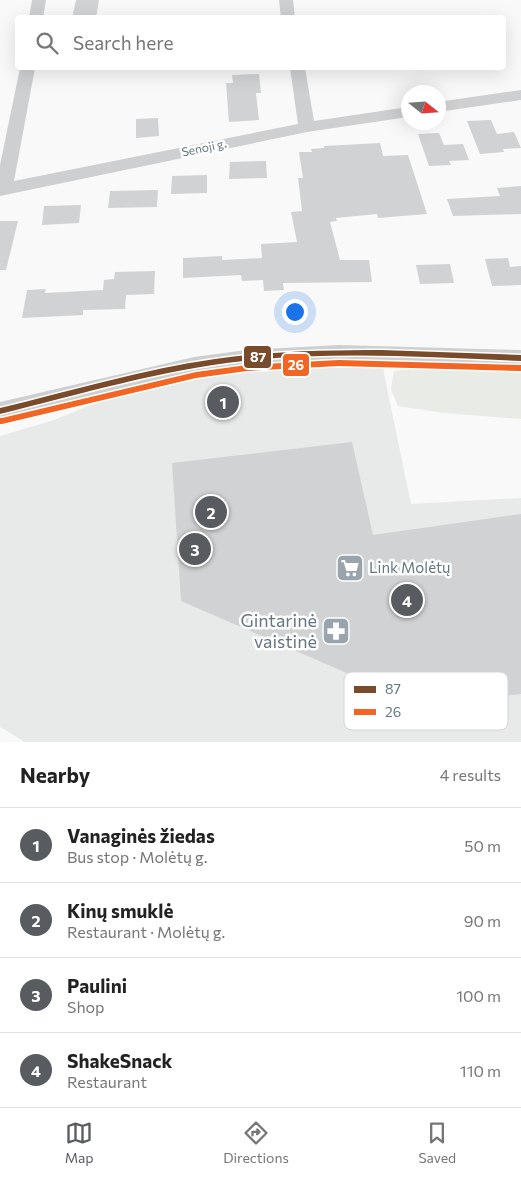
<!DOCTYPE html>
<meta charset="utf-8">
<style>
:root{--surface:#fff;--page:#f2f2f2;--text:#222;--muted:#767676;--line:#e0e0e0;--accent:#585c60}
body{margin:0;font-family:Commissioner,sans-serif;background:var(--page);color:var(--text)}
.compass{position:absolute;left:401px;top:85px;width:45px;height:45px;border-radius:50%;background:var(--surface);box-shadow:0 5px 20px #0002;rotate:107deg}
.you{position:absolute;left:294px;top:311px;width:18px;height:18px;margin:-12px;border:4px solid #fff;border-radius:50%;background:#1a73e8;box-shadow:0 0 0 8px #1a73e833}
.badge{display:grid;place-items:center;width:32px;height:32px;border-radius:50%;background:var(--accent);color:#fff;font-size:16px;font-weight:700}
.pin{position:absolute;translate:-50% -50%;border:2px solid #fff;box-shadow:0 1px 5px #0006}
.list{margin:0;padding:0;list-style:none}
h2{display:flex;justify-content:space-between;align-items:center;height:65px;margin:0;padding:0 20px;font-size:21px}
h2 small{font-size:16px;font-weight:400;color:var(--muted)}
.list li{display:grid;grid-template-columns:32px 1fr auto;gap:15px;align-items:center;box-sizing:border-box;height:75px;padding:0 20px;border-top:1px solid var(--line)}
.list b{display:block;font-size:19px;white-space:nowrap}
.list p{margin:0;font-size:16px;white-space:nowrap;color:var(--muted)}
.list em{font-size:16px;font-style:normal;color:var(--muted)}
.icon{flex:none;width:28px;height:28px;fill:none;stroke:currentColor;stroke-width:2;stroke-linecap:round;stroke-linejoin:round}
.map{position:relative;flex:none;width:521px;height:742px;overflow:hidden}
.search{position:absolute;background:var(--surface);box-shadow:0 5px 20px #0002;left:15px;right:15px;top:15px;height:55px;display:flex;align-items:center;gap:12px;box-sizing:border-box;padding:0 18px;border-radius:5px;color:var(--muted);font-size:19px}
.sheet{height:365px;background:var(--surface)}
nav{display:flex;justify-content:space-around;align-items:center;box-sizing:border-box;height:70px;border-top:1px solid var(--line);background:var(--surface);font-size:14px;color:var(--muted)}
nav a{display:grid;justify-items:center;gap:2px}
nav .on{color:var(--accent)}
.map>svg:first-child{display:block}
.built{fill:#e8e9e9}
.green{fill:#e8ebe6}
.building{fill:#d0d2d3}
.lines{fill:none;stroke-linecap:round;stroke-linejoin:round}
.street{fill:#cecfd0;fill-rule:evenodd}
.bus-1-casing{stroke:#fff;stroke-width:3}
.bus-2-casing{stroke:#fff;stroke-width:3}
.bus-1{fill:#7a4b2a;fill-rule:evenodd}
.bus-2{fill:#f26522;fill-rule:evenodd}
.labels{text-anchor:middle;stroke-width:5;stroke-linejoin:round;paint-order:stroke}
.far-street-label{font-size:12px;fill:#657683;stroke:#fff}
.poi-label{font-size:15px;fill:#657683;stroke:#fff;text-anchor:start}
.near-poi-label{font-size:18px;fill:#657683;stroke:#fff;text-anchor:end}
.key{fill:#fff;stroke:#d1d6da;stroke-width:1}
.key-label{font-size:14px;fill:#657683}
.line-badge{stroke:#fff;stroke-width:2}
.badge-label{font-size:14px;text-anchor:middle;font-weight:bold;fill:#fff}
</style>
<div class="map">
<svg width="521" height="742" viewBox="0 0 521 742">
<rect width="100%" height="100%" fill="#f9f9f9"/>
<!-- built -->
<path class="built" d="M302,363L382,364L411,504L521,498V742H25L0,727V436L54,420L127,390L236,366Z"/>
<!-- green -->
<path class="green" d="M417,368L521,372V419L444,413L398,406L391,389L394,371Z"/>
<!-- building -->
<g class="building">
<path d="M76,0H99L96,18H72Z"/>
<path d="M259,74L261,93H256L259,120L229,122L226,83H233L232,75Z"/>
<path d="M158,118L159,136L136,138V119Z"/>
<path d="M491,120L497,134L514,132L521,148L503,149L504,152L480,154L467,121Z"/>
<path d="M439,133L444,145L463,144L469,160L449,161L451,165L429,166L418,134Z"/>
<path d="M380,143L383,156L408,155L427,214L378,218L377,214L336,218L337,221L330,222L340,260H369L372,282L283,283L284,290L264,291L263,280L242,281L241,275L183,278V258L222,256V260L262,258L261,244L297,242L291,212L302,211L298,178H303L299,152H312L311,149L324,148V146Z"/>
<path d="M266,161L267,178L229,179L230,162Z"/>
<path d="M207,175V193L171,194L172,176Z"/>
<path d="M521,186V214L453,216L447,199L500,196L497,188Z"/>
<path d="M158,190L157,207L108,208L110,191Z"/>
<path d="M81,205L79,223L42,225L44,206Z"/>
<path d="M0,221H18L6,270H0Z"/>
<path d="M508,258L510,267L521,266V285L492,286L485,259Z"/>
<path d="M450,264L454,283L420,284L416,265Z"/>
<path d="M155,271L154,294L126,295L125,309L83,310V315L22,318L27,290L46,289L45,293L103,290L104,280L114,279L115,272Z"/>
<path d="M352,442L373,535L521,514V694L449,702L441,714L181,601L172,463Z"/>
</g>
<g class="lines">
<!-- street -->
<g class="street">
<path d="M32,0H46L43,18H29Z"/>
<path d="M279,0H293L295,18H281Z"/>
<path d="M20,68H35L14,181L298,124L290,68H305L314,121L408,107V117L307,132L0,196V165Z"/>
<path d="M521,90V100L438,112V102Z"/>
<path d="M339,345L521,350V366C429,364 336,356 244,366C162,376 81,401 0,420V402L194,357L246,350Z"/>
</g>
<!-- bus-1 casing -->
<g class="bus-1-casing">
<path id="bus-1" d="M382,350L521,355V361C429,357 336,351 244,361C161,370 81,394 0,414V408C71,391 143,369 215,359C271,351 326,350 382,350Z"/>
</g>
<!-- bus-2 casing -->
<g class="bus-2-casing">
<path id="bus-2" d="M339,360L521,365V371L339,366L247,371L196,378L2,424H0V418H2L196,372L247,365Z"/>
</g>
<!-- bus-1 -->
<use href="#bus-1" class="bus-1"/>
<!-- bus-2 -->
<use href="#bus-2" class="bus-2"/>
</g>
<!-- icons -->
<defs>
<g id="supermarket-square" transform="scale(1.4375)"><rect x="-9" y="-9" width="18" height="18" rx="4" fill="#99a4ac" stroke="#fff"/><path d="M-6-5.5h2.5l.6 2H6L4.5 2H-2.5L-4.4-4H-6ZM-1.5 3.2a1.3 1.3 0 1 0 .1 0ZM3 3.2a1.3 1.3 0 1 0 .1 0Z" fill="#fff"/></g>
<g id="pharmacy-square" transform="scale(1.4375)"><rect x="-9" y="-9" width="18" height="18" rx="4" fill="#99a4ac" stroke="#fff"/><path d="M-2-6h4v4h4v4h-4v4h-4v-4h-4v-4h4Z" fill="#fff"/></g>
</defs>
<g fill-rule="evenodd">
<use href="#supermarket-square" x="350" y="568"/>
<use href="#pharmacy-square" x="336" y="631"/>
</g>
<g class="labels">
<!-- far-street labels -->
<g class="far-street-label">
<text transform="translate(204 148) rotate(-12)" y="4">Senoji g.</text>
</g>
<!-- poi labels -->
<g class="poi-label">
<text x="369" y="573">Link Molėtų</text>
</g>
<!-- near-poi labels -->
<g class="near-poi-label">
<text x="317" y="627">Gintarinė<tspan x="317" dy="21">vaistinė</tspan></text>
</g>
</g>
<!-- legend -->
<rect x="344" y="672" width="164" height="58" rx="8" class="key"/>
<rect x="354" y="686" width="22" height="7" fill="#7a4b2a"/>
<rect x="354" y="709" width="22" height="6" fill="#f26522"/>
<g class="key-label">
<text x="385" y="694">87</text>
<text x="385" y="717">26</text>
</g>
<g class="line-badge">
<rect x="243" y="345" width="29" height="24" rx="5" fill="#7a4b2a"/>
<rect x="282" y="353" width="28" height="24" rx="5" fill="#f26522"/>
</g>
<g class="badge-label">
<text x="258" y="362">87</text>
<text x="296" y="370">26</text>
</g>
</svg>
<svg class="compass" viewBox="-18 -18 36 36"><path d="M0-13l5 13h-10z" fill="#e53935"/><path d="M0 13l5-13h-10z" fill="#767676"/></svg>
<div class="you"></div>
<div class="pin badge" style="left:223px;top:402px">1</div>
<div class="pin badge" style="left:211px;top:512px">2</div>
<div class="pin badge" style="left:195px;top:549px">3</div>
<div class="pin badge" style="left:407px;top:600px">4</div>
<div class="search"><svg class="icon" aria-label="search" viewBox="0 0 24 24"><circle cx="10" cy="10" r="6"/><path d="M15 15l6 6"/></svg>Search here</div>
</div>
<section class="sheet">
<h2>Nearby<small>4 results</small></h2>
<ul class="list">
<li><span class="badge">1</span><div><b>Vanaginės žiedas</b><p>Bus stop · Molėtų g.</p></div><em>50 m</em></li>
<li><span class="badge">2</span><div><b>Kinų smuklė</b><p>Restaurant · Molėtų g.</p></div><em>90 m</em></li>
<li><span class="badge">3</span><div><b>Paulini</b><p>Shop</p></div><em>100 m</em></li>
<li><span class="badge">4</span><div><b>ShakeSnack</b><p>Restaurant</p></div><em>110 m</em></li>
</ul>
</section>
<nav>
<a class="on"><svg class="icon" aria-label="map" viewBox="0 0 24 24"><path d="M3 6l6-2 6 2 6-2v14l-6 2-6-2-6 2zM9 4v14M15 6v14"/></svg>Map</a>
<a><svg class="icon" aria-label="directions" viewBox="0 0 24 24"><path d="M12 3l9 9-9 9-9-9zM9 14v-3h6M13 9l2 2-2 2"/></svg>Directions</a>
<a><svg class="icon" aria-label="saved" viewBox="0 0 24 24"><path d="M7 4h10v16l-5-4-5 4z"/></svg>Saved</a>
</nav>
